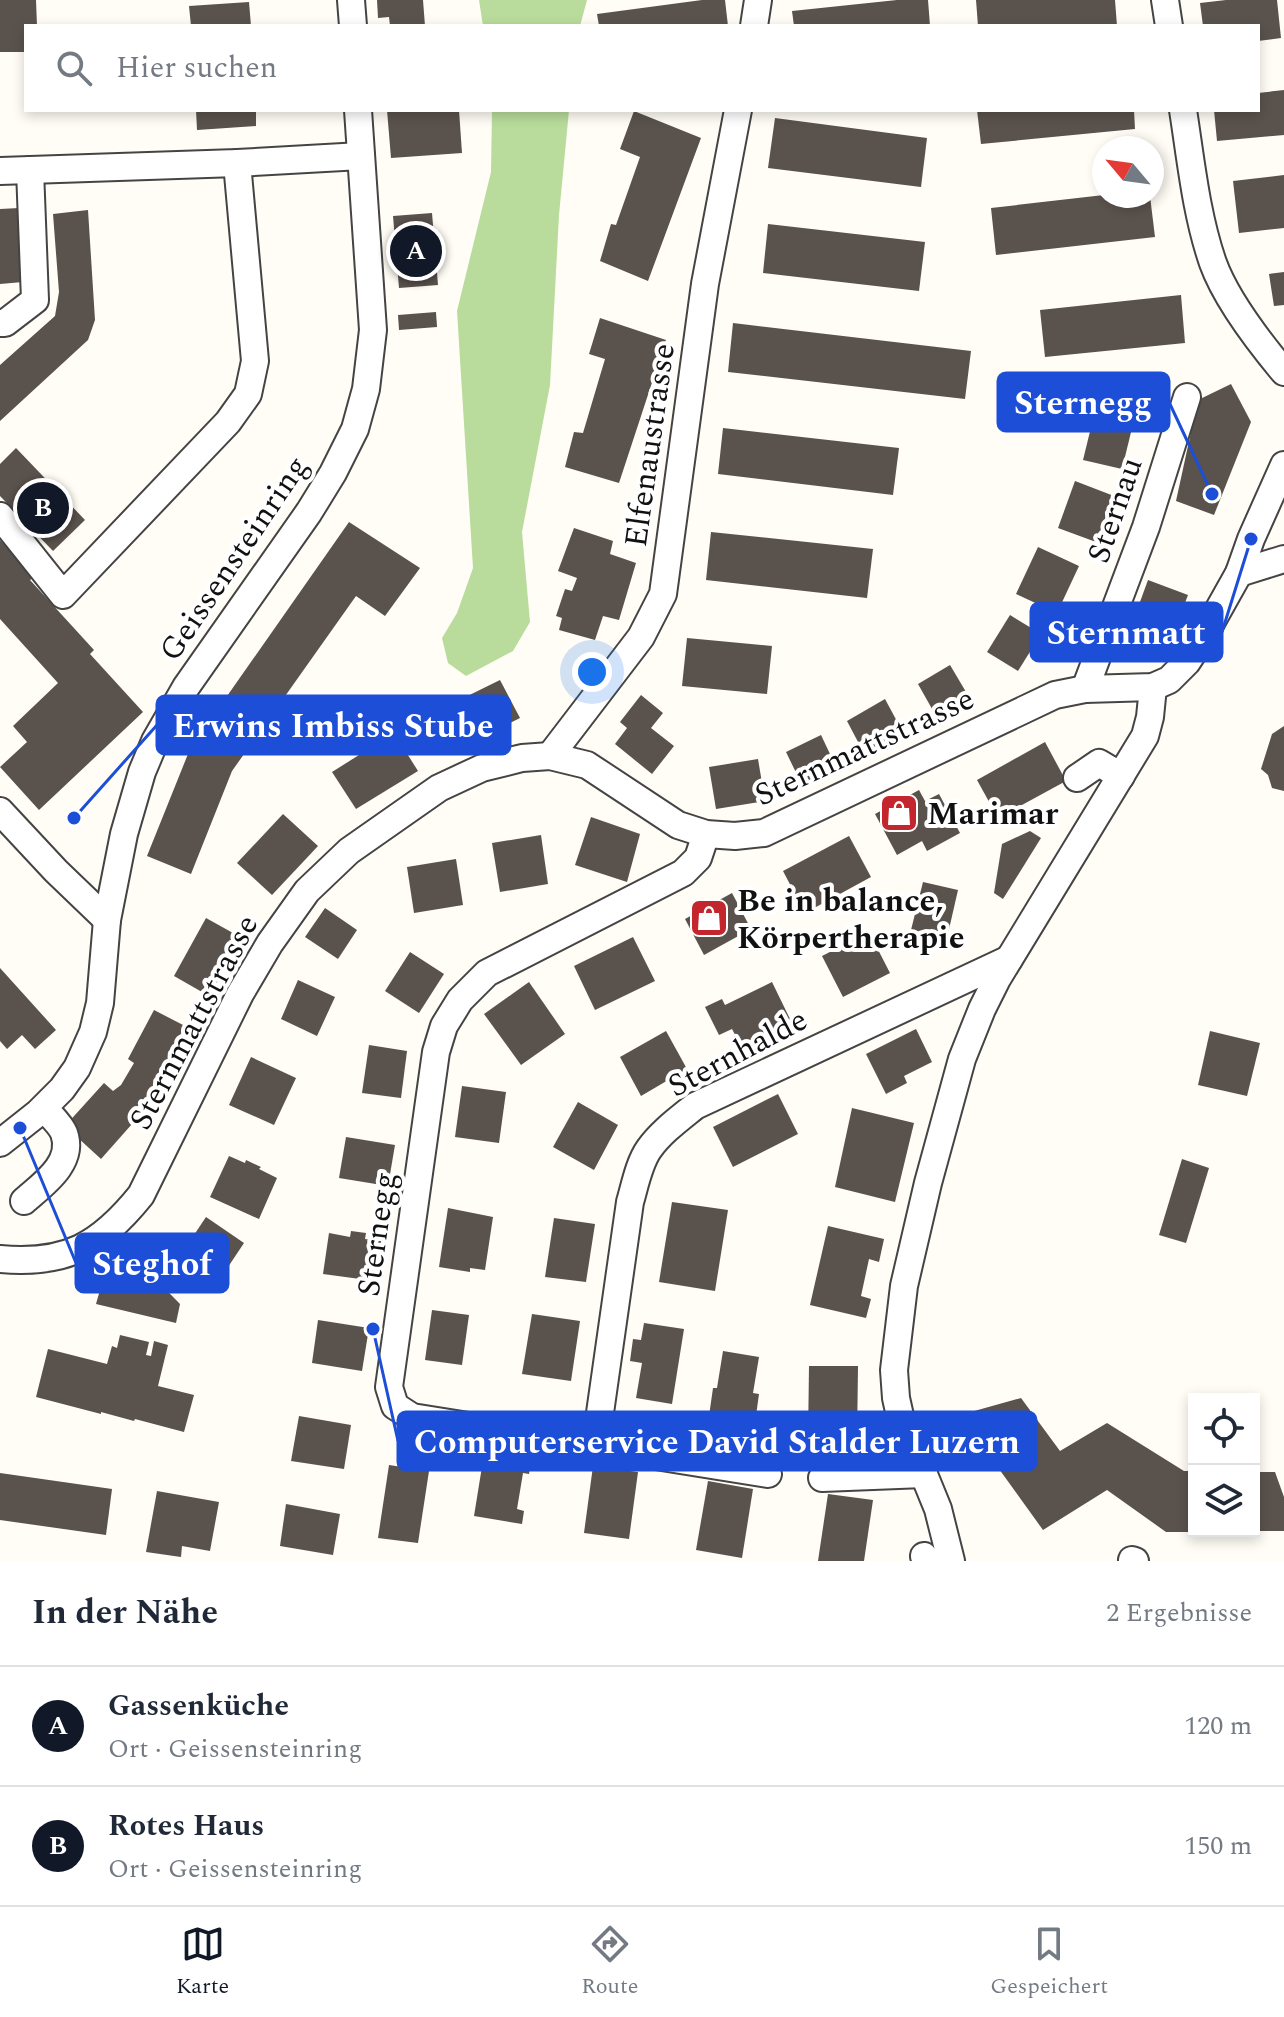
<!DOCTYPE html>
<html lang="de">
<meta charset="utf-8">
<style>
:root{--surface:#fff;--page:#f6f6f7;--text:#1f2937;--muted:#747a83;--line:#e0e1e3;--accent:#111827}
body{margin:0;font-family:Spectral,serif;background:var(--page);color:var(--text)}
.controls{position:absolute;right:24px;bottom:24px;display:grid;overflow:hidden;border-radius:0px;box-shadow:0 4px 12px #0003}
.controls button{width:72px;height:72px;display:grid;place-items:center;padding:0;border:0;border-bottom:2px solid var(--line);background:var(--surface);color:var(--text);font:40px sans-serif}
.compass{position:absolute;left:1092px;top:136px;width:72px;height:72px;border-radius:50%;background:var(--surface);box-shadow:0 4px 12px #0003;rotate:299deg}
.you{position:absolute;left:592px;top:672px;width:28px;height:28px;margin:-20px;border:6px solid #fff;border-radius:50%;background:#1a73e8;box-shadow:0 0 0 12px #1a73e833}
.badge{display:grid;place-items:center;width:52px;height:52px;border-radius:50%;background:var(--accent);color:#fff;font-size:26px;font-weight:700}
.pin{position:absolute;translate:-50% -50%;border:4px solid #fff;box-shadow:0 2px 8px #0006}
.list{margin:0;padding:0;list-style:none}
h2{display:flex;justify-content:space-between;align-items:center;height:104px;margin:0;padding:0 32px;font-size:34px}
h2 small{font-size:26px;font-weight:400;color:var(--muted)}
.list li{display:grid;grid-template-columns:52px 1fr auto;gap:24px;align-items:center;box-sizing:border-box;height:120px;padding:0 32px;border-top:2px solid var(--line)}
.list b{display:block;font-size:30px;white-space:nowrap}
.list p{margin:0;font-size:26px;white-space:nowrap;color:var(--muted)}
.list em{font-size:26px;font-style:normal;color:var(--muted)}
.icon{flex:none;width:44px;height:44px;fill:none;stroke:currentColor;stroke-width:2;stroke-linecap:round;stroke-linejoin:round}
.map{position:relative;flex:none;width:1284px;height:1561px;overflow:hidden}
.search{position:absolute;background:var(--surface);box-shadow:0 4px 12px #0003;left:24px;right:24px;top:24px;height:88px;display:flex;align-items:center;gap:20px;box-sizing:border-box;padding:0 28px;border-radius:0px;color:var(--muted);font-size:30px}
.sheet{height:344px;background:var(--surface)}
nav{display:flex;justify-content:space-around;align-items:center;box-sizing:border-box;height:112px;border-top:2px solid var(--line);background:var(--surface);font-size:22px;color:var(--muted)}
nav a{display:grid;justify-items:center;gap:4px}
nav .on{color:var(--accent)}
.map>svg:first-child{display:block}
.forest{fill:#b9dc9c}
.building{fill:#5a524d}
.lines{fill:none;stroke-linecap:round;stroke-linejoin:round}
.minor-casing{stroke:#444;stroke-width:30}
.minor{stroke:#fff;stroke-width:26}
.labels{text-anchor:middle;stroke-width:8;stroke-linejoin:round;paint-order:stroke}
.street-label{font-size:32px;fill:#111;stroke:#fff}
.poi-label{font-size:32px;font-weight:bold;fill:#111;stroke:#fff;text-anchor:start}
.leader{fill:none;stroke:#1d4ed8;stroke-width:3}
.callout-dot{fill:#1d4ed8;stroke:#fff;stroke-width:3}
.callout{fill:#1d4ed8;stroke:#1d4ed8;stroke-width:3}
.callout-label{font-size:34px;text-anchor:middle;font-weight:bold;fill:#fff}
</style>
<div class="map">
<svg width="1284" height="1561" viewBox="0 0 1284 1561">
<rect width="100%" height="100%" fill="#fffdf5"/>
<!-- forest -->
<g class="forest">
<path d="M479,0H587L580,26H483Z"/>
<path d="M492,110H569L559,215L550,385L522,532L530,622L513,651L466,676L448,663L442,638L457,613L473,568L457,311L491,172Z"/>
</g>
<!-- building -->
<g class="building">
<path d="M0,0H36L37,26H26V52H0Z"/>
<path d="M377,0H423L425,26H390L389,17L378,18Z"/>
<path d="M702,0H725L728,26H599L597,14Z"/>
<path d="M897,0H928L930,26H794L792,11Z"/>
<path d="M976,0H1115L1117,26H978Z"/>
<path d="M1226,0H1277L1281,38L1258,41V26H1203L1200,3Z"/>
<path d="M249,2L251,26H191L189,6Z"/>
<path d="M1284,90V135L1217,141L1214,110H1258V93Z"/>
<path d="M196,110H256V126L197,130Z"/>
<path d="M387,110H459L462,153L391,158Z"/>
<path d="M977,110H1134L1135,129L981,144Z"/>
<path d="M634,111L701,138L648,281L600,261L611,224L616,225L640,157L620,149Z"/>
<path d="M775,118L927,138L921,187L768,168Z"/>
<path d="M1284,175V228L1239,233L1233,181Z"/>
<path d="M1104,195L1150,196L1155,237L996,255L991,208Z"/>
<path d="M19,208L23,282L0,284V209Z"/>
<path d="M88,210L95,320L88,340L0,421V365L55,316L59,292L53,214Z"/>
<path d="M432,213L438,285L399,288L393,216Z"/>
<path d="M768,224L925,242L919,291L763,273Z"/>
<path d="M1284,272V305L1274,306L1269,274Z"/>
<path d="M1181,295L1185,343L1045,357L1040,310Z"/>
<path d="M436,312L437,327L399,330L398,315Z"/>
<path d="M600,318L666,340L619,483L565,467L574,432L583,433L605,359L589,354Z"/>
<path d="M733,323L971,351L965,399L728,372Z"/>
<path d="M1231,384L1251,422L1214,515L1176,501L1198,400Z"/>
<path d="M1095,411L1134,420L1122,469L1083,460Z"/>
<path d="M723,428L899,448L893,495L718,474Z"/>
<path d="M16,448L85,520L53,551L0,496V464Z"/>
<path d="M1075,481L1114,496L1096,542L1058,528Z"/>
<path d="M349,522L420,568L385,616L356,596L232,771L191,874L147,856L190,749Z"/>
<path d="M574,528L613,541L610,554L636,563L619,620L603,616L595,640L559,630L562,618L556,616L565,589L572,591L577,578L558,571Z"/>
<path d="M711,532L873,549L867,598L706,580Z"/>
<path d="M0,540L34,577L30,580L94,650L90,654L143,712L39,810L0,767L27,742L13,726L58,683L0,619Z"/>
<path d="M1038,547L1079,566L1057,613L1016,594Z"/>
<path d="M1148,580L1188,595L1164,657L1125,643Z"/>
<path d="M1010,615L1041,634L1018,671L987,652Z"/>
<path d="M687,638L772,646L767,694L682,686Z"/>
<path d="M950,665L969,697L936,716L918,684Z"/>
<path d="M500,680L520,718L460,748L439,710Z"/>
<path d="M641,695L663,713L651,728L674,746L652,774L615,744L627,728L620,722Z"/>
<path d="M885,699L906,738L867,759L847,721Z"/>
<path d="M1284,726V791L1272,788L1268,775L1261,769L1272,734Z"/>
<path d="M394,733L418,771L356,809L332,772Z"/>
<path d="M821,735L839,773L804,789L786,752Z"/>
<path d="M1045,742L1066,781L998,818L977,780Z"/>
<path d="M758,759L765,801L716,809L709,767Z"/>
<path d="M919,790L925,801L939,794L960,833L927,851L922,841L897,855L875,814Z"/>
<path d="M283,814L318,846L272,895L237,863Z"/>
<path d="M591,817L640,834L627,882L575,865Z"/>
<path d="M1030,831L1041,838L1003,899L994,893L1002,844Z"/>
<path d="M541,835L548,884L500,892L492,843Z"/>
<path d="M849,836L871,877L805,913L783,871Z"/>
<path d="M456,859L463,905L414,913L407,867Z"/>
<path d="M923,882L958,890L947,938L911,930Z"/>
<path d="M732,893L751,929L704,955L685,919Z"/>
<path d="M325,908L357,930L338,959L305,937Z"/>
<path d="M206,918L242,938L209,996L174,976Z"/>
<path d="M869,932L890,973L843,997L822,956Z"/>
<path d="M633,937L655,981L595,1010L574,966Z"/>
<path d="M410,952L444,974L419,1013L385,991Z"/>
<path d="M0,968L56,1030L35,1049L22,1035L7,1049L0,1041Z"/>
<path d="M298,980L335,997L317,1036L281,1019Z"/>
<path d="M529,982L565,1034L521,1065L484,1014Z"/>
<path d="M772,982L791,1021L741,1046L732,1029L719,1035L705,1007L722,999L725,1005Z"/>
<path d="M154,1010L185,1026L150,1093L134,1110L140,1115L101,1159L65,1126L104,1083L113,1091L121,1085L134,1063L128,1059Z"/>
<path d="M916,1029L932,1062L904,1076L907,1083L886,1094L866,1054Z"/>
<path d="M666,1031L687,1069L641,1096L620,1057Z"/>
<path d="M1210,1031L1260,1043L1247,1096L1198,1085Z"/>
<path d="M369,1045L407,1051L401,1098L362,1093Z"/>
<path d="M251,1057L296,1078L274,1125L229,1105Z"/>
<path d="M462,1086L506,1092L499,1143L455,1137Z"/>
<path d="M778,1094L798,1134L733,1167L713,1127Z"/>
<path d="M578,1102L618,1125L594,1170L553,1147Z"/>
<path d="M852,1108L914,1123L895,1202L835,1187Z"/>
<path d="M346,1137L395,1145L388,1186L339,1178Z"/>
<path d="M229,1156L245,1163L246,1160L261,1167L259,1169L277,1178L259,1219L210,1197Z"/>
<path d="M1182,1159L1209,1168L1186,1243L1159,1235Z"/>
<path d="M672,1202L728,1210L715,1291L659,1282Z"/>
<path d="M448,1208L493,1217L485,1270L470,1268V1272L439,1267Z"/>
<path d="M206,1217L244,1243L214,1288L176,1262Z"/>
<path d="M554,1218L595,1224L586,1282L545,1277Z"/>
<path d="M828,1226L884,1239L879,1262L869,1259L861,1296L871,1299L866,1318L810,1305Z"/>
<path d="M351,1231L366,1233L365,1239L381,1241L375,1281L323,1274L329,1233L350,1237Z"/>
<path d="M136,1259L180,1304L176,1323L96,1304L102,1283Z"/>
<path d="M432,1310L469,1315L462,1365L425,1360Z"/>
<path d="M532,1314L580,1321L571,1381L522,1374Z"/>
<path d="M318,1320L369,1328L362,1371L312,1363Z"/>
<path d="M644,1323L684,1329L672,1404L636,1398L642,1363L630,1361L633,1339L641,1340Z"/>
<path d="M120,1335L149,1342L146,1355L151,1356L154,1341L168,1345L158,1386L194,1395L184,1432L135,1419L134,1421L101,1412V1414L36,1397L48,1349L107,1364L112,1346L117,1348Z"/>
<path d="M723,1351L759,1357L753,1393L759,1394L755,1423L709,1416L713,1388H717Z"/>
<path d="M809,1366H858L857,1441L808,1440Z"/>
<path d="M1021,1398L1060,1451L1107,1423L1184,1471H1194V1532H1166L1107,1490L1043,1530L960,1415Z"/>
<path d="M299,1416L351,1425L344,1469L291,1461Z"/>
<path d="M485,1448L532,1456L529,1474L523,1473L517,1509L524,1511L522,1524L474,1516Z"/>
<path d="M389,1465L429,1471L418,1543L378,1538Z"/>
<path d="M593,1466L638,1472L629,1539L584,1533Z"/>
<path d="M1254,1472H1275L1284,1497V1531H1254Z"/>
<path d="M0,1473L112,1489L106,1535L0,1520Z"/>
<path d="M708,1481L753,1489L742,1558L696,1550Z"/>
<path d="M157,1491L219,1502L210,1551L182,1546L181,1557L146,1552Z"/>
<path d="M828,1494L873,1500L864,1561H818Z"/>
<path d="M286,1504L340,1514L333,1555L280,1546Z"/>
</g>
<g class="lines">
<!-- minor casing -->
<g class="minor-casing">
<g id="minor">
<path d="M351,0L353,26"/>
<path d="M1165,0L1169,26"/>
<path d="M754,26L758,0"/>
<path d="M1183,110C1191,161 1196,214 1213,263C1226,299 1259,342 1284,372"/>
<path d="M0,171L237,163L361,156"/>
<path d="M0,323H5L35,300L30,170"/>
<path d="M0,516L63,595L228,422L248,394L255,361L237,163"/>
<path d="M1239,573L1284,559"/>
<path d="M1085,689L1146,527L1187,397"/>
<path d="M550,756L641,637L663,594L705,284L738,110"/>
<path d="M1077,778L1099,763L1121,776"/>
<path d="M0,811L56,871L107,920"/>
<path d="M706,834L698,858L683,873L487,973L460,1000L444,1026L436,1052L389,1387L395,1406L412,1417L768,1474"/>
<path d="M0,1143L38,1113L62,1089L77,1068L93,1032L100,1003L107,920L124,834L142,772L155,741L186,687L309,512L333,473L355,429L366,389L373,330L358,110"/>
<path d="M24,1201C42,1185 75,1163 64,1133C61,1125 50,1115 44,1108"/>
<path d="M0,1259C66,1265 100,1246 141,1195L240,994L270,943L307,891L349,851L439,788L482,768L522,758L550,756L587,765L678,825L706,834L735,836L764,833L1055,695L1085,689L1153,687L1169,680L1187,662L1202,639L1239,573L1251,539L1284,465"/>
<path d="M595,1448L630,1202C635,1185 639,1163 649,1149C661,1132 679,1119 695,1106L1009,959"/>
<path d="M822,1478L924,1474"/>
<path d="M924,1556L928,1561"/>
<path d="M1132,1560L1135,1561"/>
<path d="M951,1561L938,1509L900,1416L896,1398L894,1370L904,1286L928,1183L962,1059L982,1009L997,979L1145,736L1150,717L1153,687"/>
</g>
</g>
<!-- minor -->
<use href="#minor" class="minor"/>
</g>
<!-- icons -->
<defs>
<g id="shop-square" transform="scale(2)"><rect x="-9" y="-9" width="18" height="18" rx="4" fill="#c4262e" stroke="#fff"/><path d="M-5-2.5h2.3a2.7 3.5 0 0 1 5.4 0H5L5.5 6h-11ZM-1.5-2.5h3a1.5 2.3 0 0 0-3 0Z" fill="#fff"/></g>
</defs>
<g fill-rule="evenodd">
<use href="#shop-square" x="899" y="813"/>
<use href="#shop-square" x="709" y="918"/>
</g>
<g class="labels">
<!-- street labels -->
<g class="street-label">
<text transform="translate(649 445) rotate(-82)" y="11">Elfenaustrasse</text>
<text transform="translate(1114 510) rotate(-71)" y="11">Sternau</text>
<text transform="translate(233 558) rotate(-56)" y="11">Geissensteinring</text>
<text transform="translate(864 746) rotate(-25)" y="11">Sternmattstrasse</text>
<text transform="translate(193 1022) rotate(-62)" y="11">Sternmattstrasse</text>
<text transform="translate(737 1052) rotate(-28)" y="11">Sternhalde</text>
<text transform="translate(376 1234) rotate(-82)" y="11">Sternegg</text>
</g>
<!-- poi labels -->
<g class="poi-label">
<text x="927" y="824">Marimar</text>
<text x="737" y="911">Be in balance,<tspan x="737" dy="37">Körpertherapie</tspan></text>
</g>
</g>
<!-- callouts -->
<path class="leader" d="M1212 494L1169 402M1251 539L1222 632M74 818L157 725M20 1128L76 1263M373 1329L398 1441"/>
<g class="callout-dot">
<circle cx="1212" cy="494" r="8"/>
<circle cx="1251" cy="539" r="8"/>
<circle cx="74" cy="818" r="8"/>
<circle cx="20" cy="1128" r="8"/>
<circle cx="373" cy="1329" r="8"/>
</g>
<g class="callout">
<rect x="998" y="373" width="171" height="58" rx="8"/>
<rect x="1031" y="603" width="191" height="58" rx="8"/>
<rect x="157" y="696" width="353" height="58" rx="8"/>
<rect x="76" y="1234" width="152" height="58" rx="8"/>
<rect x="398" y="1412" width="638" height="58" rx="8"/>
</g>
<g class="callout-label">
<text x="1083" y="414">Sternegg</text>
<text x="1126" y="644">Sternmatt</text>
<text x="333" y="737">Erwins Imbiss Stube</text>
<text x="152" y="1275">Steghof</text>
<text x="717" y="1453">Computerservice David Stalder Luzern</text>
</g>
</svg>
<div class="controls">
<button><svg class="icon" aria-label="locate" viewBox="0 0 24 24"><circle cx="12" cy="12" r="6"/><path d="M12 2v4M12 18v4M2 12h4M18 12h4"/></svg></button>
<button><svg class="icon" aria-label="layers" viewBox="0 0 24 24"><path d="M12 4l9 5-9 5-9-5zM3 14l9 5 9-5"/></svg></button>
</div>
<svg class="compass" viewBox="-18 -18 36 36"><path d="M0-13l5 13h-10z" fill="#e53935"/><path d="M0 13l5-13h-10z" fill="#747a83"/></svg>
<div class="you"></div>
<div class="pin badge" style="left:416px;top:251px">A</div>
<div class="pin badge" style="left:43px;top:508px">B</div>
<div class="search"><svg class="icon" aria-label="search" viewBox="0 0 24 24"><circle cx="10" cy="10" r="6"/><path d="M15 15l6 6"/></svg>Hier suchen</div>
</div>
<section class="sheet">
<h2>In der Nähe<small>2 Ergebnisse</small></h2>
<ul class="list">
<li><span class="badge">A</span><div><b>Gassenküche</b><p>Ort · Geissensteinring</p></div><em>120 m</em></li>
<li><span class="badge">B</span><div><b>Rotes Haus</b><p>Ort · Geissensteinring</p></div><em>150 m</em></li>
</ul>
</section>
<nav>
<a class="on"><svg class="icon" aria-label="map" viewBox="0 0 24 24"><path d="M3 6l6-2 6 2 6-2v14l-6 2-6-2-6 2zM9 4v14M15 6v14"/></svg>Karte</a>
<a><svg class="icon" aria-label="directions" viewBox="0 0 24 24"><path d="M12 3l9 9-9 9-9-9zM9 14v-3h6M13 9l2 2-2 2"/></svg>Route</a>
<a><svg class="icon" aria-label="saved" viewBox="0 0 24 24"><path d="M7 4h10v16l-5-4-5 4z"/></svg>Gespeichert</a>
</nav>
